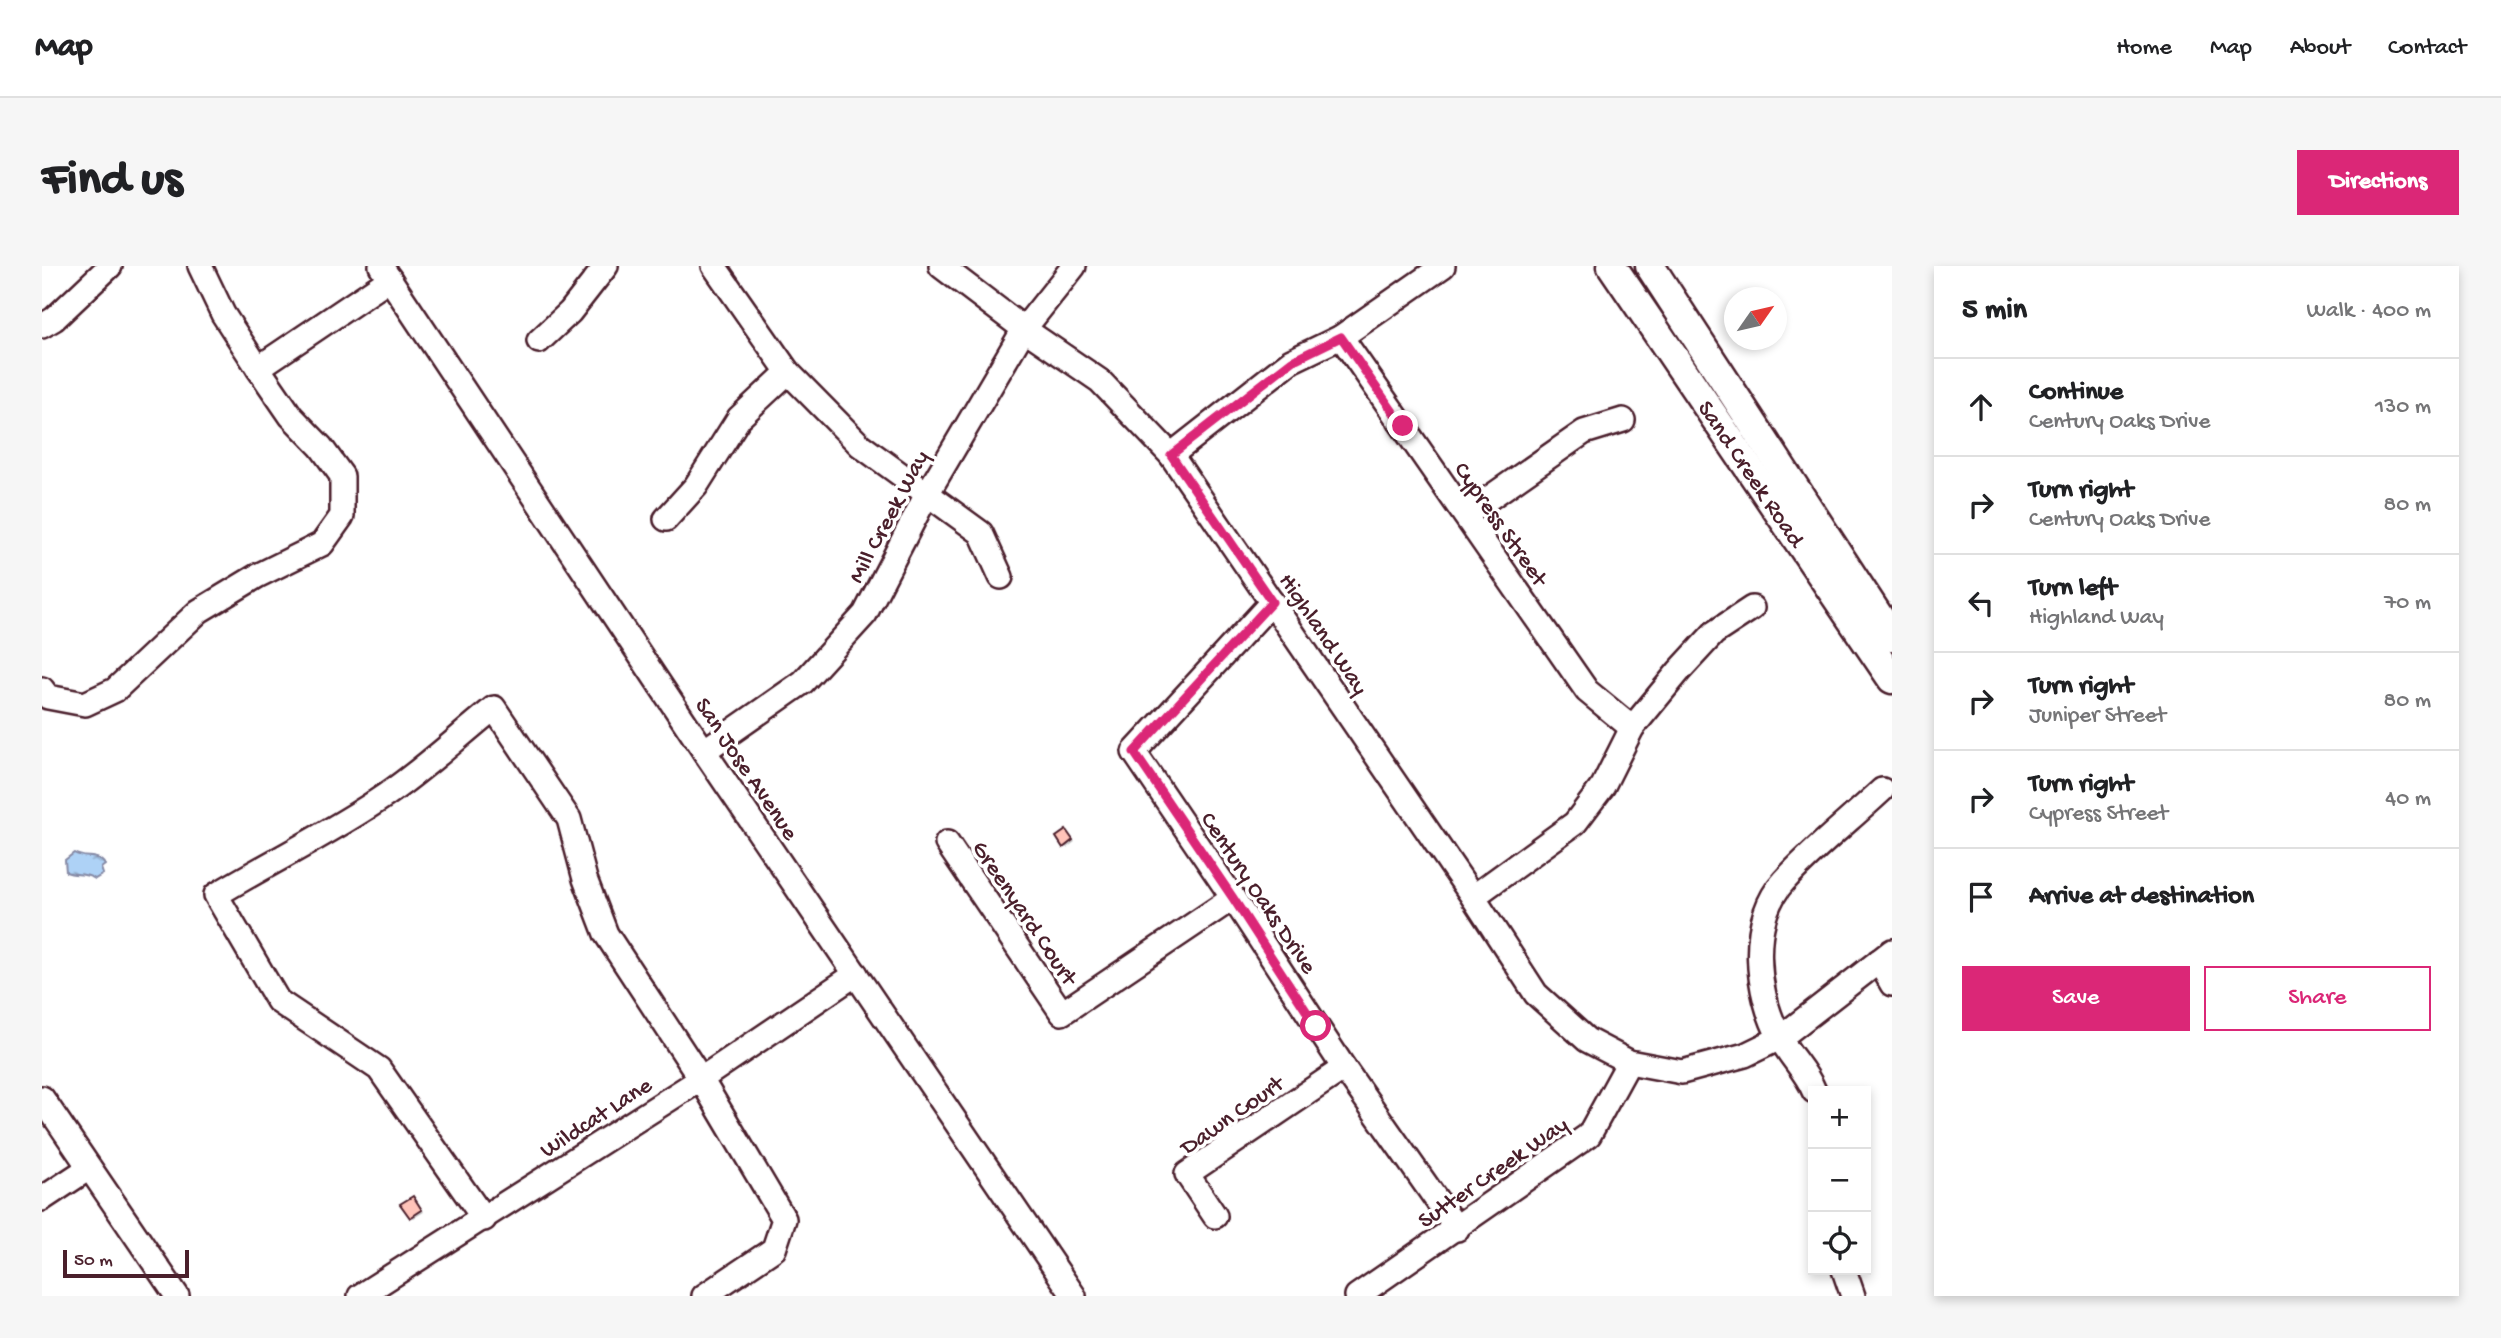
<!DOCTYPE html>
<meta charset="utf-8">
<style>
:root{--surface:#fff;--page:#f6f6f6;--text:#202124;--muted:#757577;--line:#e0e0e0;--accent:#db2777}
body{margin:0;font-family:"Gochi Hand",sans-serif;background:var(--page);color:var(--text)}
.controls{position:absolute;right:21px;bottom:21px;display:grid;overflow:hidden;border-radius:0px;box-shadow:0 4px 10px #0003}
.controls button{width:63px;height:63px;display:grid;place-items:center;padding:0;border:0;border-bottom:2px solid var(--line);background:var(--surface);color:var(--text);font:35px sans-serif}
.compass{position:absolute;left:1682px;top:21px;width:63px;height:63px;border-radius:50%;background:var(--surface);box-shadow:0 4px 10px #0003;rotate:56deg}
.scale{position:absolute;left:21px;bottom:18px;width:126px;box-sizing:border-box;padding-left:7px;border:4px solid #4a1f2b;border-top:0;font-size:19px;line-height:24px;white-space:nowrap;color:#4a1f2b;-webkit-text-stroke:5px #fff;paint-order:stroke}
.stop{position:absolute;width:21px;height:21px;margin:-16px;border:5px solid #db2777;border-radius:50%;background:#fff}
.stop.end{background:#db2777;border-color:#fff;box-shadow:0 2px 7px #0008}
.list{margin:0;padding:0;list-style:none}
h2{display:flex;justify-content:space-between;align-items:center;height:91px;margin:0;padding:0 28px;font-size:30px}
h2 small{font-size:23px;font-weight:400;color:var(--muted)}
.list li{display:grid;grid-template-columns:46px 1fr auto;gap:21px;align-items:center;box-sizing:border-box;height:98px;padding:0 28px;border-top:2px solid var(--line)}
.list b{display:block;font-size:26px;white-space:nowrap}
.list p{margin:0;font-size:23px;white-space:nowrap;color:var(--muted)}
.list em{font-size:23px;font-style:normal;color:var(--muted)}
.actions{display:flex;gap:14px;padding:21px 28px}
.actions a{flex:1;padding:16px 0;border:2px solid var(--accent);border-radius:0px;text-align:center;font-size:24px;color:var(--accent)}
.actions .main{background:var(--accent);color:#fff}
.icon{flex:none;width:38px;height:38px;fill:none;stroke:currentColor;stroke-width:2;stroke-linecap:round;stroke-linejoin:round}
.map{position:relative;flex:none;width:1850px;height:1030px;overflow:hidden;border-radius:0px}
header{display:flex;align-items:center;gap:42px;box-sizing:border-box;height:98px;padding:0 35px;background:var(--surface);border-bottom:2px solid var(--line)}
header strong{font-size:33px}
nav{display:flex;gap:38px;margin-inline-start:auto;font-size:24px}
.intro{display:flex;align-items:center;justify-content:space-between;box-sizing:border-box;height:168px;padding:0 42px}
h1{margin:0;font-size:49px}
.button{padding:18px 32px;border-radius:0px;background:var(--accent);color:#fff;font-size:24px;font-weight:700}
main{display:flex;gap:42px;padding:0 42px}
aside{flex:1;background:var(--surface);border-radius:0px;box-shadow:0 4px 10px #0003}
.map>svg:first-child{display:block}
.water{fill:url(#water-ripples);stroke:#868aa5;stroke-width:2}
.shadow{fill:#0003}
.building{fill:#ffc3b9;stroke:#4a1f2b;stroke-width:2}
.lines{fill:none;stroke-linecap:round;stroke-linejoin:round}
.minor-casing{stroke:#4a1f2b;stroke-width:28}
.major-casing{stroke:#4a1f2b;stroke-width:33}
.minor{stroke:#fff;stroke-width:23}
.major{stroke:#fff;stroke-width:28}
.route{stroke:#db2777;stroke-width:9}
.labels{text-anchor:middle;stroke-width:7;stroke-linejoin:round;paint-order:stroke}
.street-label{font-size:24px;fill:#4a1f2b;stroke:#fff}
</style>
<header>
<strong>Map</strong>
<nav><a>Home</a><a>Map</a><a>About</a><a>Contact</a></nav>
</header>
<div class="intro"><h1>Find us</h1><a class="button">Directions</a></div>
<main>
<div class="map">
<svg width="1850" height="1030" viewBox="0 0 1850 1030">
<defs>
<pattern id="water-ripples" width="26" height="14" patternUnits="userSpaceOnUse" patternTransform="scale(1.75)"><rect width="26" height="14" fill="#aed2f6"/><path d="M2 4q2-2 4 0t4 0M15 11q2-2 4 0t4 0" fill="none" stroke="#97b4d3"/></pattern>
</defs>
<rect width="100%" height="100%" fill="#fff"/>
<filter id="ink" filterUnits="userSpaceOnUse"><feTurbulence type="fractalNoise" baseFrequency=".0143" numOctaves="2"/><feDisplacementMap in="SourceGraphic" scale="14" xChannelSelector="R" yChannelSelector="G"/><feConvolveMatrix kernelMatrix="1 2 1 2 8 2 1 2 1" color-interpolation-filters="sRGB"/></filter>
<g filter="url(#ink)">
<!-- water -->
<path class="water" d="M32,587C44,594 56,587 63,599L59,602L61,608L53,613C42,606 34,610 24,606L23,594Z"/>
<!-- shadow -->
<g class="shadow">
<path d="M1024,566L1033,576L1025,582L1022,580Z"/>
<path d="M371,932L382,946L372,952L369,951Z"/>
</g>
<!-- building -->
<g class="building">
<path d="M1024,564L1031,574L1021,582L1014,571Z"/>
<path d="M371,930L380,944L368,952L358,938Z"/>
</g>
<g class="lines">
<!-- minor casing -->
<g class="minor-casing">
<g id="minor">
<path d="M339,0L662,485L1032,1030"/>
<path d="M672,0L746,106L818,179L939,267L959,311"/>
<path d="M899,0L982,63L1058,115L1129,189L1431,631L1494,728L1545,774L1587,796L1640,806L1703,789L1738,772L1850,685"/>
<path d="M0,60L12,53L68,0"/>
<path d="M1299,71L1545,425L1590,462"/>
<path d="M497,75L528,46L564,0"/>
<path d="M216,102L348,13"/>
<path d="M1129,189L1249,95L1299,71L1401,0"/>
<path d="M1423,249L1542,166L1581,154"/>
<path d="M624,253L654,220L697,152L746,106"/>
<path d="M1230,336L1092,486L1191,632L1302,802L1415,963"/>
<path d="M0,423L6,431L43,438L73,424L157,345L215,310L280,278L300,250V210L279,181L249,150L216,102L181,48L158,0"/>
<path d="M662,485L761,416L823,348L885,228L982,63L1032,0"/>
<path d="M905,577L1020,747L1191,632"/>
<path d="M1431,631L1533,557L1561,520L1590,462L1637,405L1672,367L1710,342"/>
<path d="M1837,695L1850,718"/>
<path d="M1772,825C1764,805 1748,791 1738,772C1714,727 1706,655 1742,615C1770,584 1809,553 1840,524"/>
<path d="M0,832L135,1030"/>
<path d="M0,933L47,902"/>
<path d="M1173,950L1145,908L1302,802"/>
<path d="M442,953L337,803L236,735L174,629C230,595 289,567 344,529C382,503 416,471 452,442L527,553L543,613L564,668L659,813L742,953L732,983L662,1030"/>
<path d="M1802,1004L1811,1030"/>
<path d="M318,1030L659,813L814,708"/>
<path d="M1315,1030L1547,869L1587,796"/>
</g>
</g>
<!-- major casing -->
<g class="major-casing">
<g id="major">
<path id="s1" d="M1570,0L1850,413"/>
<path d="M1608,0L1850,371"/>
</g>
</g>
<!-- minor -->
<use href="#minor" class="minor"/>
<!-- major -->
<use href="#major" class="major"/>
</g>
</g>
<g class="lines" filter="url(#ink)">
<!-- route -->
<path class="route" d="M1274,760L1191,632L1092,486L1230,336L1129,189L1250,95L1299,71L1361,160"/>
</g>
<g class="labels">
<!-- street labels -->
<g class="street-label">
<text dy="8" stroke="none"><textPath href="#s1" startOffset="250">Sand Creek Road</textPath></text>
<text transform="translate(845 250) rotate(-62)" y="8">Mill Creek Way</text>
<text transform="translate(1460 257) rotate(55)" y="8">Cypress Street</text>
<text transform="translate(1283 367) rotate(56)" y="8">Highland Way</text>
<text transform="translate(706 502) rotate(56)" y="8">San Jose Avenue</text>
<text transform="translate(1218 626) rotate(56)" y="8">Century Oaks Drive</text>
<text transform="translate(984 646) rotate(56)" y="8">Greenyard Court</text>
<text transform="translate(1189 848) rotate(-35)" y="8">Dawn Court</text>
<text transform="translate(553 850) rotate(-33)" y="8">Wildcat Lane</text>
<text transform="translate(1450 905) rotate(-35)" y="8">Sutter Creek Way</text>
</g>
</g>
</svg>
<div class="controls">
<button>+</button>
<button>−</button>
<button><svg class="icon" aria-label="locate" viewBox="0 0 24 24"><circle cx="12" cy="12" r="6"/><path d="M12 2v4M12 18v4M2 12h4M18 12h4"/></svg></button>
</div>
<svg class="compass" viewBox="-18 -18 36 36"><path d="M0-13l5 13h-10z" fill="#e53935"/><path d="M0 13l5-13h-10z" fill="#757577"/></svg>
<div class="scale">50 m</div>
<div class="stop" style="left:1274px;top:760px"></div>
<div class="stop end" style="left:1361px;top:160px"></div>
</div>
<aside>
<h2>5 min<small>Walk · 400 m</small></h2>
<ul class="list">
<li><svg class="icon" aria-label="ahead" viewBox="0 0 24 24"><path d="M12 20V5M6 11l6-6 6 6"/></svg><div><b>Continue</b><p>Century Oaks Drive</p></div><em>130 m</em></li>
<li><svg class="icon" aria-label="right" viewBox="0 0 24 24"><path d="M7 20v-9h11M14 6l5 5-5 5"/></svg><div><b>Turn right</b><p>Century Oaks Drive</p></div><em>80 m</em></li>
<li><svg class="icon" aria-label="left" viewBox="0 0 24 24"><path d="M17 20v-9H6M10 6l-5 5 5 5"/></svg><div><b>Turn left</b><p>Highland Way</p></div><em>70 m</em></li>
<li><svg class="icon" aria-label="right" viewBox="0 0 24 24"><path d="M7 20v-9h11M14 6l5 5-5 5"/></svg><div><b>Turn right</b><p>Juniper Street</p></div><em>80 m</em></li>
<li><svg class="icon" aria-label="right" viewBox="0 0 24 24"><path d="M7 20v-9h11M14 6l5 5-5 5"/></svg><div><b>Turn right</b><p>Cypress Street</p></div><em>40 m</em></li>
<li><svg class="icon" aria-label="arrive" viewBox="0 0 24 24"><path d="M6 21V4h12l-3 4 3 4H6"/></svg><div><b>Arrive at destination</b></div></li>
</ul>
<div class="actions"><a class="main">Save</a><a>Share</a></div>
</aside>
</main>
